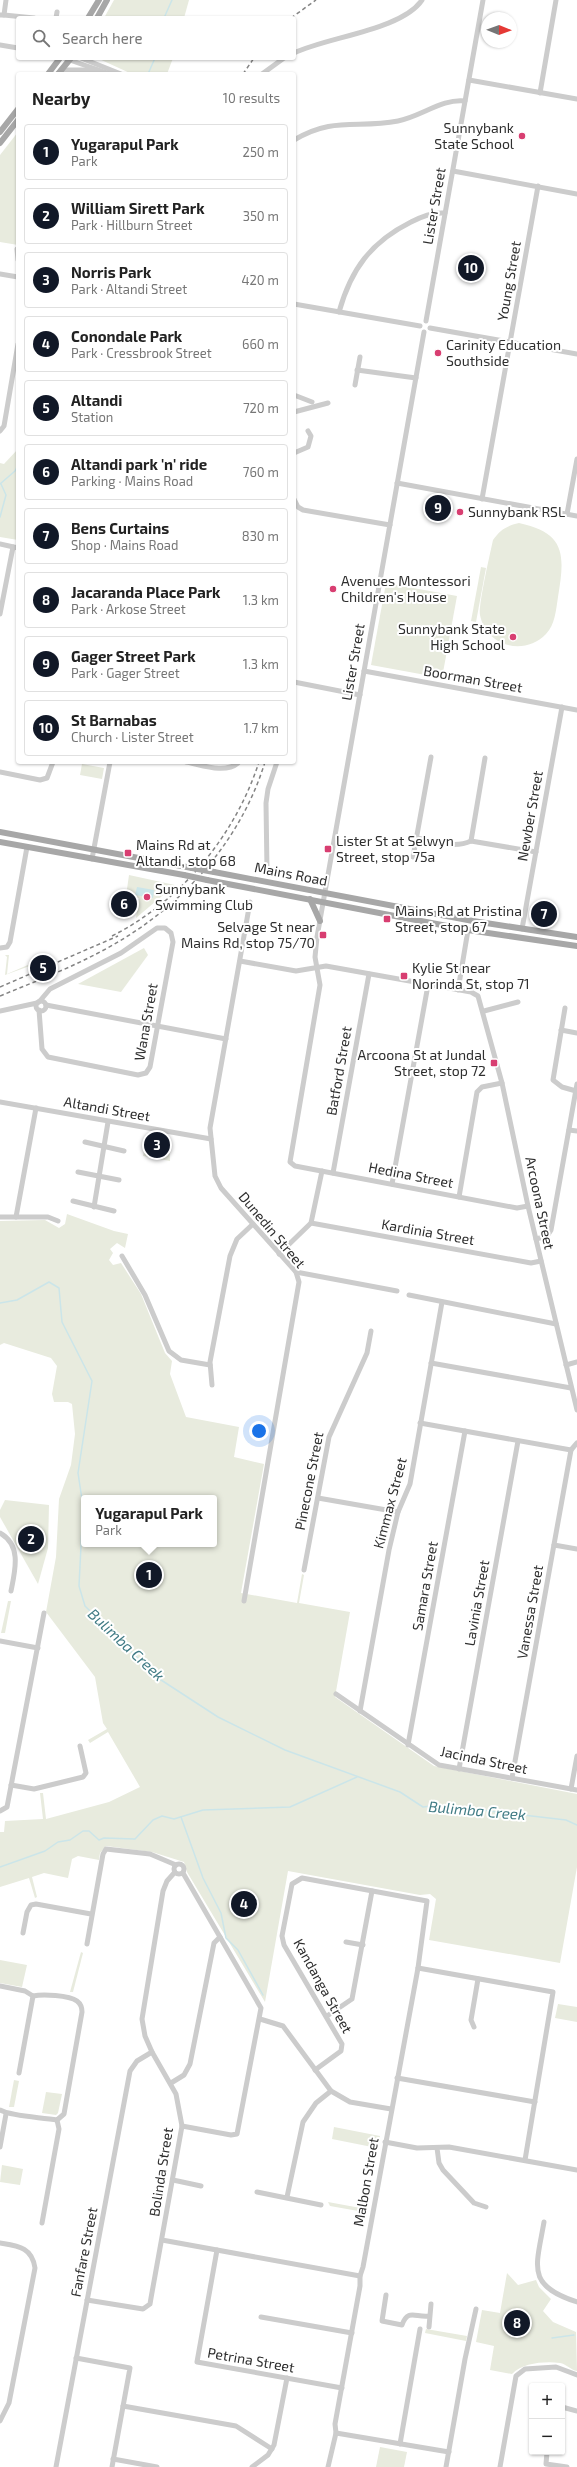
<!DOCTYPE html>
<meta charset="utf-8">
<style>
:root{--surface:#fff;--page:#f2f2f2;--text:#222;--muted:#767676;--line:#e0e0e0;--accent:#111827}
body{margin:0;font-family:"Exo 2",sans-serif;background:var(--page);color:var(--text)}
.controls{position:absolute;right:12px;bottom:12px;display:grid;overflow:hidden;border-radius:4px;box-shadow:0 1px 3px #0004}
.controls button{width:36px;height:36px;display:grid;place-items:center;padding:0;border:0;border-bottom:1px solid var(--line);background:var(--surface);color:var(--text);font:20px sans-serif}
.compass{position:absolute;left:481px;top:12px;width:36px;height:36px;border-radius:50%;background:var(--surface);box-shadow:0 1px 3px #0004;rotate:91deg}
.you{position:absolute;left:259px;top:1431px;width:14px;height:14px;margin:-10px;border:3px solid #fff;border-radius:50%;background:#1a73e8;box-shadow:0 0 0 6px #1a73e833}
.badge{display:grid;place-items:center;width:26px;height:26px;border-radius:50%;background:var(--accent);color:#fff;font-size:13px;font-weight:700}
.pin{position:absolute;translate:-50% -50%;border:2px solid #fff;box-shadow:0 1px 4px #0006}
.popup{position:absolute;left:81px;top:1495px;width:136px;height:52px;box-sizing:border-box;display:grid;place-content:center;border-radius:4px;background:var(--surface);filter:drop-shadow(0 1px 3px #0005);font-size:13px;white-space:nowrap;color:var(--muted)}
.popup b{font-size:15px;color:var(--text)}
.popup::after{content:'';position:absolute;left:50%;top:100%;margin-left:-8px;border:8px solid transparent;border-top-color:var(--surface)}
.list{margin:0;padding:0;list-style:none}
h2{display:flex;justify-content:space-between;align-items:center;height:52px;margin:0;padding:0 16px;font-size:17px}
h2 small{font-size:13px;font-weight:400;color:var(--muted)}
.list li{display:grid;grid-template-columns:26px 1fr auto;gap:12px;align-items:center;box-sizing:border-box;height:56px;margin:0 8px 8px;padding:0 8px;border:1px solid var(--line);border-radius:4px}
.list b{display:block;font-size:15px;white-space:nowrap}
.list p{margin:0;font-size:13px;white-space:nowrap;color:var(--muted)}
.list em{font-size:13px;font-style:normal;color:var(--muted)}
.icon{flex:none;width:22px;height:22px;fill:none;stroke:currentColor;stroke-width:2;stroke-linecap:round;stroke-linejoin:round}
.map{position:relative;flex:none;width:577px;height:2467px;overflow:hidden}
.search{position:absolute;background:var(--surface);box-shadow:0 1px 3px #0004;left:16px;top:16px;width:280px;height:44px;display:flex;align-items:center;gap:10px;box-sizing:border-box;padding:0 14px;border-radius:4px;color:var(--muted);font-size:15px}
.panel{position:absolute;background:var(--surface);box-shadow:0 1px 3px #0004;left:16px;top:72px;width:280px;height:692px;border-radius:4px}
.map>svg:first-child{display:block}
.green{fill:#e8ebde;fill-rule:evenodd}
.water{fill:#cbe5e9}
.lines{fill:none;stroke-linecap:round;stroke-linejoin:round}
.stream{stroke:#cbe5e9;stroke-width:1.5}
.minor{stroke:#ccc;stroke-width:5}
.major{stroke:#a7a7a7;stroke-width:6}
.rail{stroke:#848484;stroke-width:1.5;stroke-dasharray:4 3;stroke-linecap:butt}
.major-bridge{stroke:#a7a7a7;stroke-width:6}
.poi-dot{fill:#d83e71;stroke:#fff;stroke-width:1.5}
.labels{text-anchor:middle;stroke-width:4;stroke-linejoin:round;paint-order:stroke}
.poi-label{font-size:14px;fill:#2f2f2f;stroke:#fff;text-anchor:start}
.street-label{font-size:14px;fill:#2f2f2f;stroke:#fff}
.water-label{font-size:15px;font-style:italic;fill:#407b85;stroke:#fff}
</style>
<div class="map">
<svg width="577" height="2467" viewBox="0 0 577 2467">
<rect width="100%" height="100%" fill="#fff"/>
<!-- green -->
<g class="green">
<path d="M114,0H189L184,18H104Z"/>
<path d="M97,58H173L167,74H132Z"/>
<path d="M18,132V245L0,242V155Z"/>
<path d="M18,449V540L0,537V463L4,464Z"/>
<path d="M432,496L447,499L443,519L428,517Z"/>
<path d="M519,523C566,533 565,555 558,597C556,610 555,625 546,634C524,657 486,646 480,615C478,606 490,554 493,540C500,530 506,526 519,523Z"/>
<path d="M481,567L486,568L476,622L471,621Z"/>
<path d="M386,583L457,596L442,678L371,665Z"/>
<path d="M82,764L104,768L102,779L80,775Z"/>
<path d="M129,875L175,885L136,918L139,898L126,896Z"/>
<path d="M144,948L148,955L121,992L78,984Z"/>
<path d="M5,955H9L7,974L37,961L38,963L5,975L7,957Z"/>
<path d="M147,1136L169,1140L170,1161L143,1156Z"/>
<path d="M67,1214L114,1231L128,1234L125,1248L117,1243L110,1249L113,1253L109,1260L113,1265L121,1263L141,1294L165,1353L172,1361L170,1374L186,1417L239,1427L234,1457L264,1464L241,1593L297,1603L302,1574L304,1575L299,1603L350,1612L335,1697L434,1766L577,1794V1867L560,1963L429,1940L436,1899L430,1894L420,1895L288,1871L265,2002L187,1872L184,1862L152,1852L106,1846L100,1853L99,1860L78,1856L72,1859L68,1878L44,1873L32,1877L37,1897L35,1898L29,1878L0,1887V1832H4L5,1821L43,1819L40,1793H43L46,1819L109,1802L140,1787L108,1732L90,1743L88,1740L107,1729L103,1723L95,1677L46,1612L56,1557L59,1499L71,1465L75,1434L72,1404L68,1402H54L52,1394L57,1366L51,1358L4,1343L0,1345V1221L45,1220L59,1228L65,1224ZM84,1498H214V1544H84Z"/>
<path d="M5,1500L49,1505L48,1548L38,1584L0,1517V1510Z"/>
<path d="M8,1601H11L5,1633H1Z"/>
<path d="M81,1952L83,1953L73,1992H70Z"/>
<path d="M0,1960L27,1965L22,1987L0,1983Z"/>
<path d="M558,2004L577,2007V2022L555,2018Z"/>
<path d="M14,2080L19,2081L14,2107H9Z"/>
<path d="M46,2092L62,2094L58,2113L56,2115L42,2113Z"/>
<path d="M334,2127L380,2136L377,2148L332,2139Z"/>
<path d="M2,2165L23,2169L20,2185L0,2182Z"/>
<path d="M328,2202L366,2209L365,2215L364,2212L330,2206Z"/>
<path d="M507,2273L518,2285L536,2280L539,2287L551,2299L543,2311L553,2322L576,2332L577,2371C571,2370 566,2364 560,2363C545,2361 522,2363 512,2374L490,2370L494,2346L476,2342L482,2310L500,2313Z"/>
<path d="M426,2329L467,2336L466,2341L425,2333Z"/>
<path d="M380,2447L407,2452L404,2467H376Z"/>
</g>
<!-- water -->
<path class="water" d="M137,887L154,890L153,898L135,895Z"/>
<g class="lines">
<!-- stream -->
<g class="stream">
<path d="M164,18L172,0"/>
<path d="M148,74L155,58"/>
<path d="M0,484L15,471L18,465"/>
<path d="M0,517L6,495L1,484"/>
<path d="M0,1303L17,1300L49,1282L59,1288L62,1322L92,1381L78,1473L83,1506L79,1586L85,1606L158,1678L218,1717L285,1750L400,1792L423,1807L439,1805L566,1820L577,1825"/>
<path d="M181,1817L203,1878L221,1913L226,1938L238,1950L263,1995"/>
<path d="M0,1867L45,1851L58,1842L70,1840L83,1831H89L99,1840L104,1838L135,1839L153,1820L162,1816L174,1819L203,1810L290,1807L357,1777"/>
<path d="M552,2338L574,2335"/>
</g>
<!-- minor -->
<g class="minor">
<path d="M0,15H4L6,0"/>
<path d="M4,15L34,18"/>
<path d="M56,18L57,12"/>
<path d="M0,45L18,48"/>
<path d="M294,53C327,37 402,30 422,0"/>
<path d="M64,58L110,74"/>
<path d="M81,58L121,74"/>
<path d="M61,70H97"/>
<path d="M262,74L284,58"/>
<path d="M469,80L577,99"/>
<path d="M540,93L556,0"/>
<path d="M294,140C334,116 357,129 398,121C420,117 443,98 465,101"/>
<path d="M453,171L577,194"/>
<path d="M17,249L18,260"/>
<path d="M0,274L18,277"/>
<path d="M294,304L420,326"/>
<path d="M339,312C351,269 371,242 411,222C422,216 432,212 445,213"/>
<path d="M426,321L483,0"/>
<path d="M430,328L577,354"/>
<path d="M424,332L317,937L315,957L320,985L290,1162L295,1166L517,1208L528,1206"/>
<path d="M357,370L416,378"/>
<path d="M355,385L360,357"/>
<path d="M294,395L312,402"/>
<path d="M294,412L328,403"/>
<path d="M0,431L4,426L18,344"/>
<path d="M294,453L308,447L311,436L308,431"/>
<path d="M397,483L577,516"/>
<path d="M294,499L298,507L303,510L390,525"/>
<path d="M482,499L538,186"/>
<path d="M567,514L577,459"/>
<path d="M0,544L18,548"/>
<path d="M0,614L13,547"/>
<path d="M364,671L577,710"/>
<path d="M294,682L360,695"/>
<path d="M186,762C202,765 225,774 238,763"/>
<path d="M0,772L40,780L47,778L53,762"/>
<path d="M417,838C434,841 454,849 471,841L536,852"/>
<path d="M471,841L485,758"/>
<path d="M413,857L431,757"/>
<path d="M92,859L110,762"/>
<path d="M267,870L266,803L268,789L277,762"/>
<path d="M522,929L562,707"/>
<path d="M0,948L7,947L10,942L27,847"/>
<path d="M240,961L296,971L326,966L471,992L478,996L502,1083L528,1206L577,1410"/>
<path d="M458,990L468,930"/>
<circle cx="41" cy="1006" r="5"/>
<path d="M39,1002L50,989L121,953L157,928H165L171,933L173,942L150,1067L146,1073L138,1075L48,1057L42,1049L39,1010"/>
<path d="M46,1005L226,1039"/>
<path d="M565,1008L553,1080L562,1087L576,1091"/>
<path d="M0,1011L37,1003"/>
<path d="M484,1011L518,1002"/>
<path d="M561,1030L577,1033"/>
<path d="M0,1102L211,1139"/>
<path d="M569,1130L577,1131"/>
<path d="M85,1142L124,1151"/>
<path d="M78,1172L119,1180"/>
<path d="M333,1173L369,974"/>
<path d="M392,1184L428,985"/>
<path d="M459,1197L477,1092L482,1087L502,1083"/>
<path d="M73,1201L114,1211"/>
<path d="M94,1207L108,1122"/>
<path d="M0,1217H48L58,1221"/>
<path d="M16,1217L36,1108"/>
<path d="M311,1223L531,1263L541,1261"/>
<path d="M536,1239L547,1236L551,1230L577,1084"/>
<path d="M279,1254L311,1223L322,1171"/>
<path d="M122,1256L145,1295L169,1351L181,1360L210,1365"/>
<path d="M296,1272L397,1291"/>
<path d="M409,1295L556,1324"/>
<path d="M431,1363L571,1388"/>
<path d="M566,1365L577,1362"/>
<path d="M212,1385L210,1362L230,1256L237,1239L253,1224"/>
<path d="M420,1423L571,1450L577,1443"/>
<path d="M318,1498L398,1512"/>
<path d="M0,1533C22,1545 15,1571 11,1591"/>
<path d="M554,1545L577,1549"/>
<path d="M304,1570L329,1437L367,1353L371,1331"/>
<path d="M244,1601L299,1282L296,1272L221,1188L215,1176L210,1128L250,902"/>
<path d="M0,1641L38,1648"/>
<path d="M336,1694L439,1765L577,1790"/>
<path d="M360,1711L389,1550L398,1512L410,1484L442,1302"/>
<path d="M408,1745L465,1431"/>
<path d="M459,1769L518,1441"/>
<path d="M512,1778L571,1450"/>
<path d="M11,1785L34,1789L83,1777L86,1773L80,1746"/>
<path d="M571,1789L577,1756"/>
<path d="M0,1811L7,1807L44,1613"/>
<circle cx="179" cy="1869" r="5"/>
<path d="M23,1933L27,1912L31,1905L36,1904L91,1914"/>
<path d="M346,1942L363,1945"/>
<path d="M87,1944L103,1854L106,1849L150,1854L176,1865"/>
<path d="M418,1968L553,1992L525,2160"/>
<path d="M0,1986L25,1991L33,1996C42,1994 69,1995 77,2001C81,2004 82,2008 82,2012L64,2114L57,2120C41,2117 13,2117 0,2110"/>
<path d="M327,2016L352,1999L372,1891"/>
<path d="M260,2019L283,2026L331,2091L350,2102L391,2109"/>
<path d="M474,2027L471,2020L478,1979"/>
<path d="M315,2070L341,2051L342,2044L284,1945L282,1936L292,1884L302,1878L427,1901L418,1968L363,2267L360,2276V2286L335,2424L336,2433L328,2467"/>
<path d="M19,2073L33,1996"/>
<path d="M397,2078L535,2102"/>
<path d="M171,2083L184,2075L190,2064L214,1943L220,1937"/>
<path d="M182,2126L231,2135L237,2134L261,2008L183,1873"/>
<path d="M385,2142L417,2148L449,2147L577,2170"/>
<path d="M0,2147L6,2114"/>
<path d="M437,2148L439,2163L443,2170L474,2203L486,2207"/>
<path d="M173,2180L201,2186"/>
<path d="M257,2192L321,2205"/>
<path d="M287,2197L303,2122L316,2103L331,2091"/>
<path d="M544,2222C536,2268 526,2285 577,2302"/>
<path d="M42,2223L59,2129L57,2120"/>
<path d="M162,2240L360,2276"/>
<path d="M0,2243C18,2246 32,2247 35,2268L9,2403L0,2421"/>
<path d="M217,2250L197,2362L342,2388"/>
<path d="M386,2295L382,2321L402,2325C408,2308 416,2318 429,2316"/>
<path d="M87,2300L143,2309L150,2304L151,2298L182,2126L176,2094L152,2052L145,2036L142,2019L163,1891L167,1881L175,1872"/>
<path d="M261,2317L352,2333"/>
<path d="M429,2327L431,2304"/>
<path d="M76,2358L130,2368L112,2467"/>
<path d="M123,2406L236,2426L272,2449"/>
<path d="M562,2407L577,2411"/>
<path d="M336,2433L449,2452"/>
<path d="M400,2444L420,2329"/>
<path d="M547,2452L546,2464L567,2467"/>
<path d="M113,2459L157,2467"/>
<path d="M56,2467L130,2071L137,2061L152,2052"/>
<path d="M252,2467L268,2455L274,2445L287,2378"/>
<path d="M446,2467L465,2359L476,2309"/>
<path d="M500,2467L516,2376L525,2369L556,2367L577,2375"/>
</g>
<!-- major -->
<g class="major">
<path d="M88,18L99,0"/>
<path d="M97,18L107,0"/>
<path d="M48,74L60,58"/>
<path d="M58,74L71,58"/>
<path d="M0,132L18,109"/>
<path d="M0,143L18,120"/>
<path d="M0,832L192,868"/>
<path d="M0,842L184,875"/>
<path d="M214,872L473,921L577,937"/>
<path d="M207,880L468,930L577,946"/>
<path d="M310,899L320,921"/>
</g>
<!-- rail -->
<g class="rail">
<path d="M291,18L316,0"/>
<path d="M243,74L254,58"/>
<path d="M112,936C181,901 235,836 259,762"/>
<path d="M0,987L118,936"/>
<path d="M0,996C34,982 68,969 100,952C177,912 239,846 265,762"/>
</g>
<!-- major-bridge -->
<g class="major-bridge">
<path d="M192,868L214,872"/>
<path d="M184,875L207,880"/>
</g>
</g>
<!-- markers -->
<g class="poi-dot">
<circle cx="522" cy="136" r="4"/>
<circle cx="438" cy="353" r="4"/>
<circle cx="460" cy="512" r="4"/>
<circle cx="333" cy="589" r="4"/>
<circle cx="513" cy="637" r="4"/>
<rect x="324" y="845" width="8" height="8" rx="2"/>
<rect x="124" y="849" width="8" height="8" rx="2"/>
<circle cx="147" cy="897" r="4"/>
<rect x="383" y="915" width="8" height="8" rx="2"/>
<rect x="319" y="931" width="8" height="8" rx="2"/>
<rect x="400" y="972" width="8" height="8" rx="2"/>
<rect x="490" y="1059" width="8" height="8" rx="2"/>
</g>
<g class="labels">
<!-- poi labels -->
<g class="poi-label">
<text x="514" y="133" text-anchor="end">Sunnybank<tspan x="514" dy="16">State School</tspan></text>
<text x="446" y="350">Carinity Education<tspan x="446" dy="16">Southside</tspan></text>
<text x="468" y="517">Sunnybank RSL</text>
<text x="341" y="586">Avenues Montessori<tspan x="341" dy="16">Children's House</tspan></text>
<text x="505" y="634" text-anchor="end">Sunnybank State<tspan x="505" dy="16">High School</tspan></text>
<text x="336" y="846">Lister St at Selwyn<tspan x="336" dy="16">Street, stop 75a</tspan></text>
<text x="136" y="850">Mains Rd at<tspan x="136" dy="16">Altandi, stop 68</tspan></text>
<text x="155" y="894">Sunnybank<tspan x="155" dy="16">Swimming Club</tspan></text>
<text x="395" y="916">Mains Rd at Pristina<tspan x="395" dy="16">Street, stop 67</tspan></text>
<text x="315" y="932" text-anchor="end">Selvage St near<tspan x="315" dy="16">Mains Rd, stop 75/70</tspan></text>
<text x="412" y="973">Kylie St near<tspan x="412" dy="16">Norinda St, stop 71</tspan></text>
<text x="486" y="1060" text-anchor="end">Arcoona St at Jundal<tspan x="486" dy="16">Street, stop 72</tspan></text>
</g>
<!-- street labels -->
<g class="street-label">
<text transform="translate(434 206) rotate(-80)" y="5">Lister Street</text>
<text transform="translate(509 281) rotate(-80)" y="5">Young Street</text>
<text transform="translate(353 662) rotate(-80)" y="5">Lister Street</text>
<text transform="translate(473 679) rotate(10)" y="5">Boorman Street</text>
<text transform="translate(530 816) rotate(-80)" y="5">Newber Street</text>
<text transform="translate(291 874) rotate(11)" y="5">Mains Road</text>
<text transform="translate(146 1022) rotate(-80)" y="5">Wana Street</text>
<text transform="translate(339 1071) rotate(-80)" y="5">Batford Street</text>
<text transform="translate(107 1109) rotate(10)" y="5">Altandi Street</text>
<text transform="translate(411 1175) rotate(11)" y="5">Hedina Street</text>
<text transform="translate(540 1203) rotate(78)" y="5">Arcoona Street</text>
<text transform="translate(272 1230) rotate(50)" y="5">Dunedin Street</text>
<text transform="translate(428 1232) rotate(10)" y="5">Kardinia Street</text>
<text transform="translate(309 1481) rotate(-79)" y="5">Pinecone Street</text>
<text transform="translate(390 1503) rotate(-75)" y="5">Kimmax Street</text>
<text transform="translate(425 1586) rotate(-80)" y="5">Samara Street</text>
<text transform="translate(477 1603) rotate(-80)" y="5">Lavinia Street</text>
<text transform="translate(530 1612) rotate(-80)" y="5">Vanessa Street</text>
<text transform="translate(484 1760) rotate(12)" y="5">Jacinda Street</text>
<text transform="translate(323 1986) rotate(61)" y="5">Kandanga Street</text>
<text transform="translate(161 2172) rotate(-81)" y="5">Bolinda Street</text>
<text transform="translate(366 2182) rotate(-80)" y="5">Malbon Street</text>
<text transform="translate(84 2252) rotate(-79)" y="5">Fanfare Street</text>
<text transform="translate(251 2360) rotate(10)" y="5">Petrina Street</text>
</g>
<!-- water labels -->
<g class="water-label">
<text transform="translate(126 1645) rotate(43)" y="5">Bulimba Creek</text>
<text transform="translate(477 1811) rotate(5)" y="5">Bulimba Creek</text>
</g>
</g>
</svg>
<div class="controls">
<button>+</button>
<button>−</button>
</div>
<svg class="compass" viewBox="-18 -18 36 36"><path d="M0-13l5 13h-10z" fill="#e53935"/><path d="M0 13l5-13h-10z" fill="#767676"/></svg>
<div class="you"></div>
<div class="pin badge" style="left:149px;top:1575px">1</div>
<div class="popup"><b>Yugarapul Park</b>Park</div>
<div class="pin badge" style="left:31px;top:1539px">2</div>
<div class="pin badge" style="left:157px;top:1145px">3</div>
<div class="pin badge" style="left:244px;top:1904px">4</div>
<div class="pin badge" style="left:43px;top:968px">5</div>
<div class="pin badge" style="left:124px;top:904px">6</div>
<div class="pin badge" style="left:544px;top:914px">7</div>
<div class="pin badge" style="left:517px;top:2323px">8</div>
<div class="pin badge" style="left:438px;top:508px">9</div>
<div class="pin badge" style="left:471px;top:268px">10</div>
<div class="search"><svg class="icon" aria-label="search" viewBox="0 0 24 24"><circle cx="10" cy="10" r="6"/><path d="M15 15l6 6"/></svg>Search here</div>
<section class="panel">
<h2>Nearby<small>10 results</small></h2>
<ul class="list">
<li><span class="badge">1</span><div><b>Yugarapul Park</b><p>Park</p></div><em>250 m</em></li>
<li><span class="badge">2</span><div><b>William Sirett Park</b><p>Park · Hillburn Street</p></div><em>350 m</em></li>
<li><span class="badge">3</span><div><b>Norris Park</b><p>Park · Altandi Street</p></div><em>420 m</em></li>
<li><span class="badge">4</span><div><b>Conondale Park</b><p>Park · Cressbrook Street</p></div><em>660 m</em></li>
<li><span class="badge">5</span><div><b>Altandi</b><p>Station</p></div><em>720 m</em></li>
<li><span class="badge">6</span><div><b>Altandi park 'n' ride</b><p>Parking · Mains Road</p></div><em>760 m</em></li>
<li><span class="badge">7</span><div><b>Bens Curtains</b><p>Shop · Mains Road</p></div><em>830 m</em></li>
<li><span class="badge">8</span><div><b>Jacaranda Place Park</b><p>Park · Arkose Street</p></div><em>1.3 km</em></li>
<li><span class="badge">9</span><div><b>Gager Street Park</b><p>Park · Gager Street</p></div><em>1.3 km</em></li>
<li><span class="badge">10</span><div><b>St Barnabas</b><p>Church · Lister Street</p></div><em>1.7 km</em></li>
</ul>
</section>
</div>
